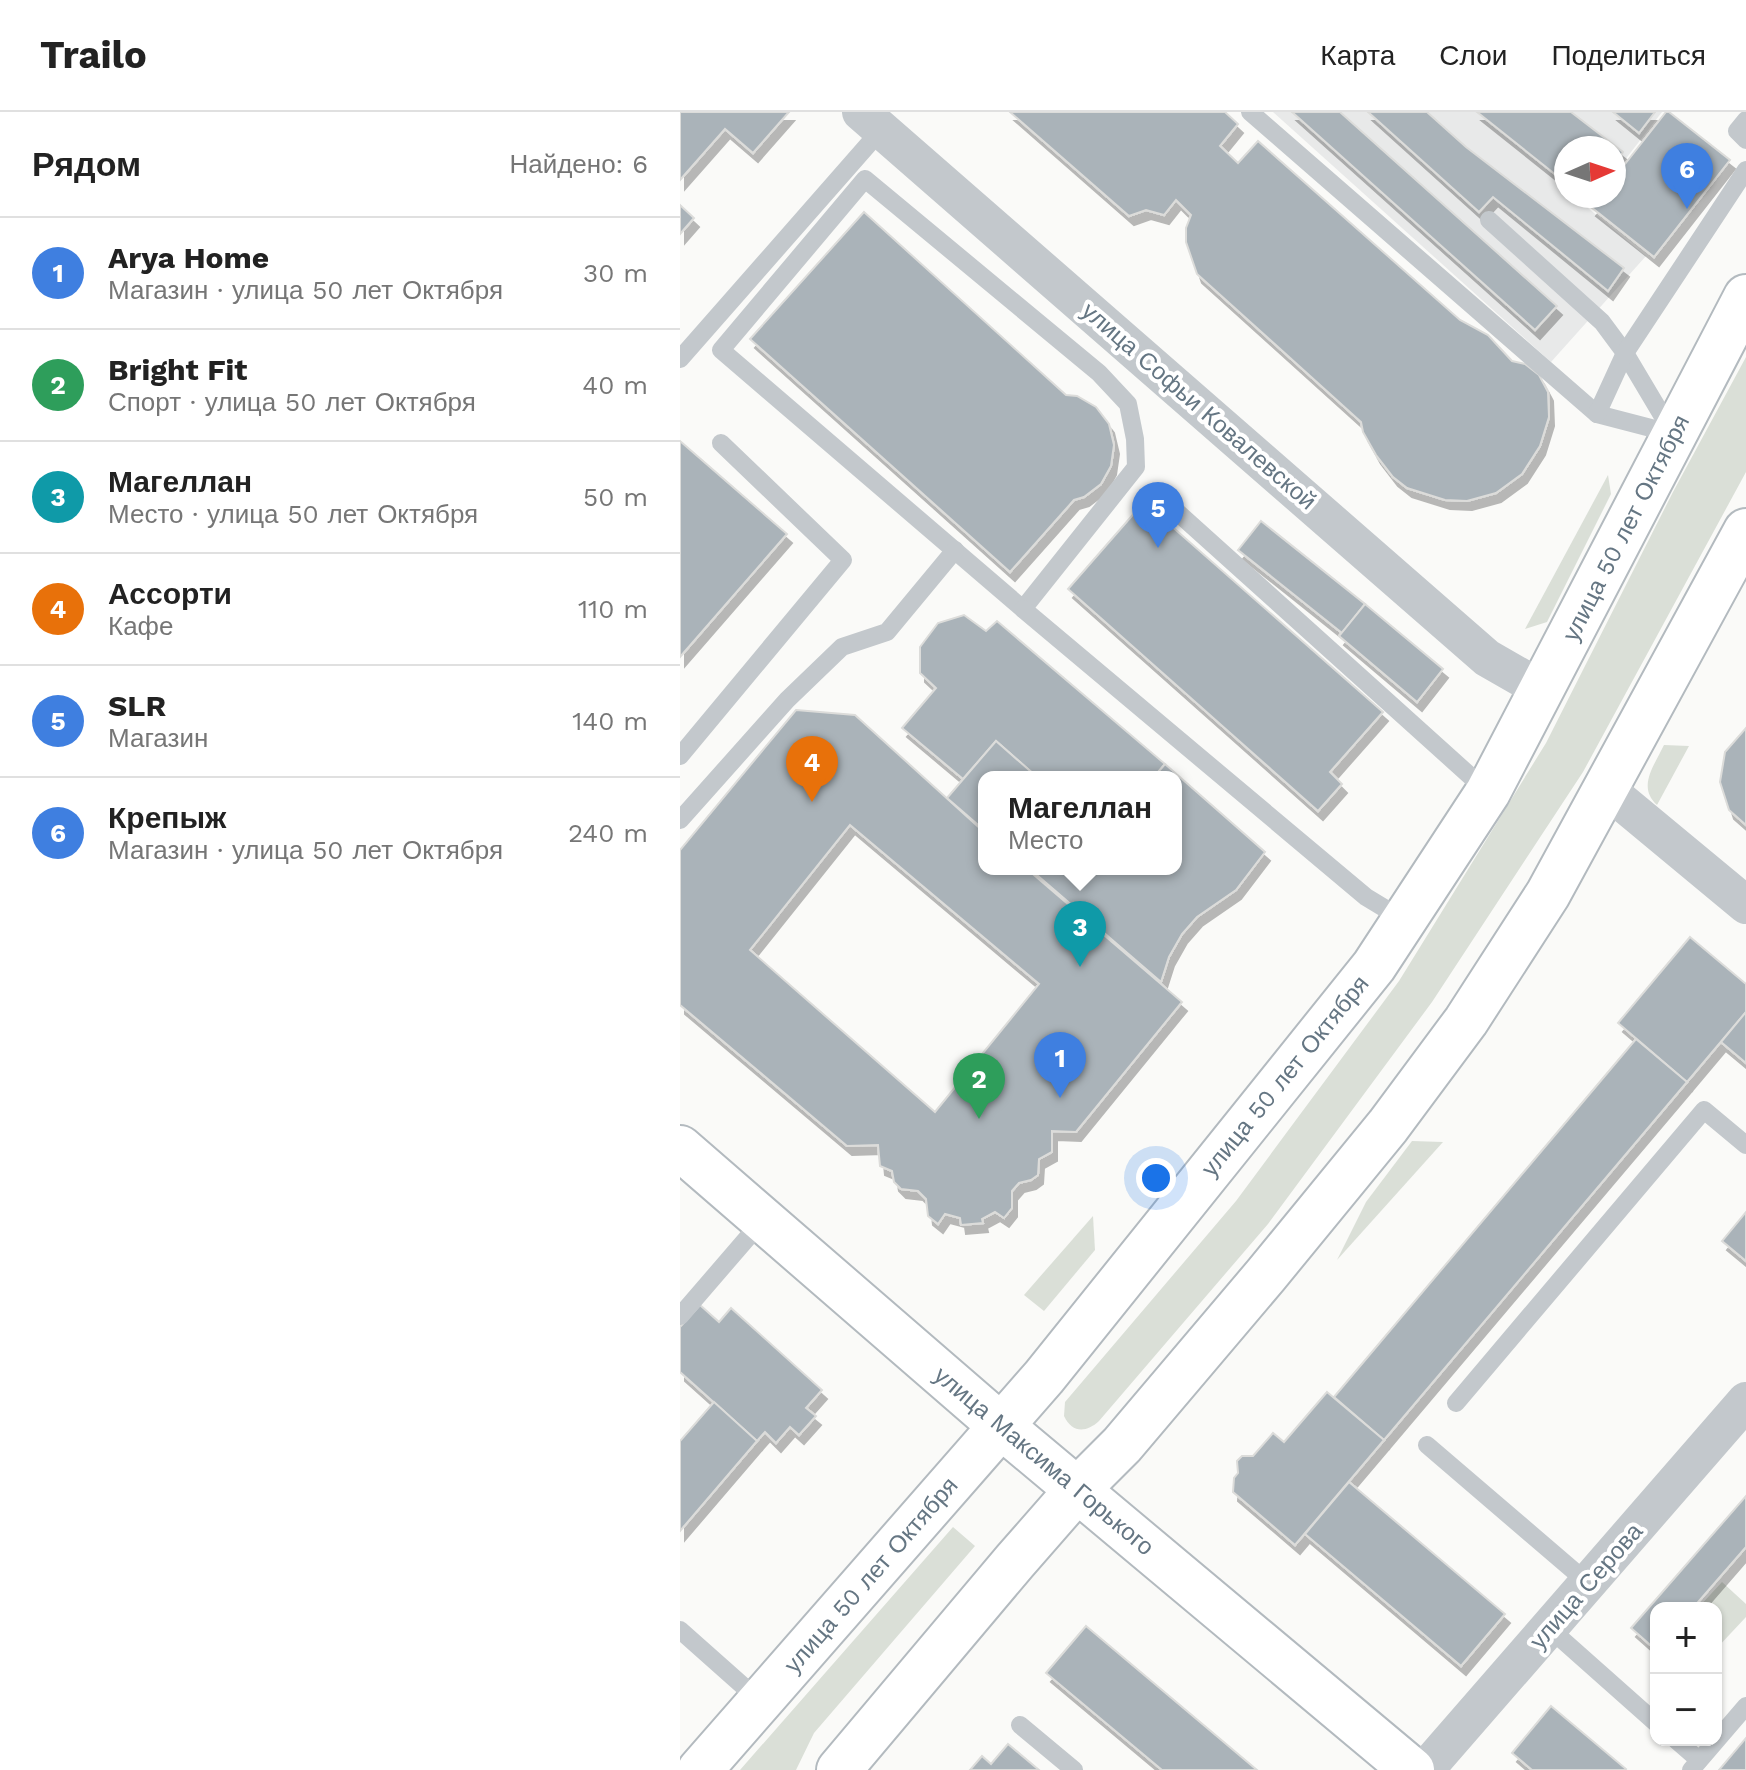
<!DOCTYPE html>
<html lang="ru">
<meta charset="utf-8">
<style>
:root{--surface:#fff;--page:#f2f2f2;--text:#222;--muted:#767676;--line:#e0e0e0;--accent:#e4572e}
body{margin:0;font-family:"Work Sans",sans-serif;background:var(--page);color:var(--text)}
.controls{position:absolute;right:24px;bottom:24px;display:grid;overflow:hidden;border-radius:16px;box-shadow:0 2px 6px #0004}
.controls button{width:72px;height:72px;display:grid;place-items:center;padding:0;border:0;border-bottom:2px solid var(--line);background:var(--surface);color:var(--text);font:40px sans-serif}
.compass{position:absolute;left:874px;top:24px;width:72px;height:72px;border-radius:50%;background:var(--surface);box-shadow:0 2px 6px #0004;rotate:87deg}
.you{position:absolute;left:476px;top:1066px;width:28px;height:28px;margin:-20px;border:6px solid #fff;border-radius:50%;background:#1a73e8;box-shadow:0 0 0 12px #1a73e833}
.badge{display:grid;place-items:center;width:52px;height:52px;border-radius:50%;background:var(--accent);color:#fff;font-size:26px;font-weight:700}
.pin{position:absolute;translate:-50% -66px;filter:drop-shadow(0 2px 4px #0008)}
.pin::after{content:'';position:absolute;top:42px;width:28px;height:24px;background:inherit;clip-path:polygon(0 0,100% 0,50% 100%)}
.popup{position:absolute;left:298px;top:659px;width:204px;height:104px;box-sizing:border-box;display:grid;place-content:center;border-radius:16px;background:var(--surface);filter:drop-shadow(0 2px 6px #0005);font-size:26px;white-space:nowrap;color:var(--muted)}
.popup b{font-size:30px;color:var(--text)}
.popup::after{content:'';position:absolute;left:50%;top:100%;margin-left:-16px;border:16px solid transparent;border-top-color:var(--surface)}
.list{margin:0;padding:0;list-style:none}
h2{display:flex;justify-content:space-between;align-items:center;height:104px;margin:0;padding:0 32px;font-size:34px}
h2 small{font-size:26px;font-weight:400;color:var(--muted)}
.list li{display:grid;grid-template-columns:52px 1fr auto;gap:24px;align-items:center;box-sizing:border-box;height:112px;padding:0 32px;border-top:2px solid var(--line)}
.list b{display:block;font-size:30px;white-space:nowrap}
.list p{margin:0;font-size:26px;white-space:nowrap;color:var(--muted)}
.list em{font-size:26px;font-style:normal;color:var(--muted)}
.map{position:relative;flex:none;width:1066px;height:1658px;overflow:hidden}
header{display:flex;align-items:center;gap:48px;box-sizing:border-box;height:112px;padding:0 40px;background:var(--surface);border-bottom:2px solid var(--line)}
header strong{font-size:38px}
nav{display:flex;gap:44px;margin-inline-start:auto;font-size:28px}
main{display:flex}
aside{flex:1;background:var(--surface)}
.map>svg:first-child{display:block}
.built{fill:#e8e9e9}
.green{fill:#dadfd7}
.building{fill:#aab3b9;stroke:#dcdcda;stroke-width:2;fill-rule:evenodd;filter:url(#shadow)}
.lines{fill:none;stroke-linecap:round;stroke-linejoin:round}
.secondary-casing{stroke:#b3babf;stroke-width:48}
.lane{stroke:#c3c8cc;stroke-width:18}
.street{stroke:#c3c8cc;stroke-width:38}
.secondary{stroke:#fff;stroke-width:44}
.labels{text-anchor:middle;stroke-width:8;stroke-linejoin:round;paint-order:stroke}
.street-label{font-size:24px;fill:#657683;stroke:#fff}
</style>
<header>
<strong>Trailo</strong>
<nav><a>Карта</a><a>Слои</a><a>Поделиться</a></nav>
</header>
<main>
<aside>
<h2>Рядом<small>Найдено: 6</small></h2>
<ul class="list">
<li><span class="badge" style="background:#3f7fe0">1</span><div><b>Arya Home</b><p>Магазин · улица 50 лет Октября</p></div><em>30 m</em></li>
<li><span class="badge" style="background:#2e9e5b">2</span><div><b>Bright Fit</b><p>Спорт · улица 50 лет Октября</p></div><em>40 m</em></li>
<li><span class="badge" style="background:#0f9aa8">3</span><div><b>Магеллан</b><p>Место · улица 50 лет Октября</p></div><em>50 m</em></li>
<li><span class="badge" style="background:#e8710a">4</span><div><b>Ассорти</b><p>Кафе</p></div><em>110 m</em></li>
<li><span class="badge" style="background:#3f7fe0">5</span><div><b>SLR</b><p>Магазин</p></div><em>140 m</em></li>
<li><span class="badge" style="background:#3f7fe0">6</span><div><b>Крепыж</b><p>Магазин · улица 50 лет Октября</p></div><em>240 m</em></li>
</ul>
</aside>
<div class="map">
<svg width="1066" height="1658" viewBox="0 0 1066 1658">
<defs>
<filter id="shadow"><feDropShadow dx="5" dy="9" stdDeviation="0" flood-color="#0004"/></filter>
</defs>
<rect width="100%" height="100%" fill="#fafaf8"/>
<!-- built -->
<path class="built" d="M593,0H982L934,62V36H886V84H917L908,96L966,144L871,250Z"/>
<!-- green -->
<g class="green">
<path d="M1066,245V360L903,660L752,890L588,1112L419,1309C406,1321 392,1321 384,1304L385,1290L556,1089L719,869L866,631L993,380Z"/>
<path d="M928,363L931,382L867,510L845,517Z"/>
<path d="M984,633L1009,634L977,693C957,675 974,654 984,633Z"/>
<path d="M732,1029L763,1030L657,1148L686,1090Z"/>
<path d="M413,1104L415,1138L364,1199L344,1183Z"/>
<path d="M273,1415L295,1434L134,1621L116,1658H60Z"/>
<path d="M1042,1470L1066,1492V1505L1036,1537V1496H1018Z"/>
</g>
<!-- building -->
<g class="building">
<path d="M0,0H109L73,41L45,17L0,68Z"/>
<path d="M330,0H545L558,12L540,34L558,51L578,29L780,208L808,223L832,249L845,252L859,263L868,280L869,305L860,334L842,362L816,381L787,389L765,388L727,376L713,365L696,343L683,320L681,310L517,162L506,130V116L511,103L496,88L484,103L466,98L449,104Z"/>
<path d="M612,0H660L877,194L855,218Z"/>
<path d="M688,0H747L786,35L944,156L928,179L813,85L799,100Z"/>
<path d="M797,0H891L943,40L934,53V36H886V71Z"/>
<path d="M933,0H975L959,21Z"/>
<path d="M986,0H989L1050,48L974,145L911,95L920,84H934V66Z"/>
<path d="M0,93L14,106L0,122Z"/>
<path d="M184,100L386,283L397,284L416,295L429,312L434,333L431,354L421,372L404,385L394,388L330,460L70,227Z"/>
<path d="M0,329L107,422L0,545Z"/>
<path d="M464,390L703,600L650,660L662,672L638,699L388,477Z"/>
<path d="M581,409L685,492L662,521L558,438Z"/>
<path d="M685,492L763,557L737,590L659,524Z"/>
<path d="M284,503L306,519L317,509L485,652L474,665H357L316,629L283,667L222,616L256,576L240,561V535L258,511Z"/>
<path d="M116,598L175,603L304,720V757H347L502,890L396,1020L372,1019V1040L359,1047L358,1063L351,1068L339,1071L332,1079V1096L324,1106L315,1100L302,1107L303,1111L281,1113L280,1106L265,1102L258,1112L248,1104L246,1087L238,1079L221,1077L214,1070L212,1059L200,1054L198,1033L167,1034L0,893V738ZM170,713L359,872L255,1000L70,838Z"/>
<path d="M1066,616V713L1049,698L1040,670L1045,640Z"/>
<path d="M316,629L357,665H304V718L267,686Z"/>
<path d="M485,652L585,740L556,778L517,805L502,822L489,845L481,870L350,757H496V665H474Z"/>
<path d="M1010,825L1066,872V900L1007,970L938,911Z"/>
<path d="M1066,900V951L1041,930Z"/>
<path d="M956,927L1007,970L704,1328L654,1285Z"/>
<path d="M1066,1100V1149L1042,1129Z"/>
<path d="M20,1193L39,1210L51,1196L142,1278L126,1296L136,1304L119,1323L110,1315L96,1331L85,1320L77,1329L0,1260V1215Z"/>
<path d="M647,1280L704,1328L615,1433L553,1380L554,1366L558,1361L557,1349L562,1344H573L593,1321L604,1330Z"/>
<path d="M34,1290L77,1329L0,1419V1329Z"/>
<path d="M669,1370L825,1502L781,1554L625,1422Z"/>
<path d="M1066,1384V1435L1013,1496H976V1538L951,1516Z"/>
<path d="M406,1514L577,1658H482L366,1561Z"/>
<path d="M871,1594L946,1657L945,1658H852L832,1641Z"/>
<path d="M1066,1626V1658H1039Z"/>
<path d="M328,1632L359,1658H290L302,1644L311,1652Z"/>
</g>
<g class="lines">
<!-- secondary casing -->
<g class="secondary-casing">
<g id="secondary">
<path d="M0,1036L321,1314L732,1658"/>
<path d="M20,1658L364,1265L694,854L808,680L1066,185"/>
<path d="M159,1658L335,1449L398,1377L442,1333L586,1163L708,1014L786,909L868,782L1066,419"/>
</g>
</g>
<!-- lane -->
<g class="lane">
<path d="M570,0L917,302L994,322"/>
<path d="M1066,8L1057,19L1066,28"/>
<path d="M185,67L419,261L448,292L455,327L456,355L343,497L41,238Z"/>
<path d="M809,108L922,210L945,241L992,320"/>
<path d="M0,247L201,18"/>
<path d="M917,302L945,241L1066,58"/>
<path d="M496,399L808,680"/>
<path d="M343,497L686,785L724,808"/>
<path d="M0,644L163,448L41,331"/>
<path d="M0,708L107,588L162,535L207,520L275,438"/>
<path d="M0,1204L82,1109"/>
<path d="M776,1291L1024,998L1066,1033"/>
<path d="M747,1333L908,1471"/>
<path d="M869,1516L976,1611"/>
<path d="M0,1518L80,1589"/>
<path d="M340,1613L394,1658"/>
<path d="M996,1628L1019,1648"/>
<path d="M1011,1658L1066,1594"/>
</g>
<!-- street -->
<g class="street">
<path d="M181,0L807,546L863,578"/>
<path d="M925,676L1066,793"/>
<path d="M745,1658L1066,1289"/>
</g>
<!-- secondary -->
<use href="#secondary" class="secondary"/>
</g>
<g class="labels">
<!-- street labels -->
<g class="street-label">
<text transform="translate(519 294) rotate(41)" y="8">улица Софьи Ковалевской</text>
<text transform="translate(946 416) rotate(-63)" y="8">улица 50 лет Октября</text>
<text transform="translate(605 964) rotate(-51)" y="8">улица 50 лет Октября</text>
<text transform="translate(364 1349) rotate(40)" y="8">улица Максима Горького</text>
<text transform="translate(191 1463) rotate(-49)" y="8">улица 50 лет Октября</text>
<text transform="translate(906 1474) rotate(-49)" y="8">улица Серова</text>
</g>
</g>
</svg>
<div class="controls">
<button>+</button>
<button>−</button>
</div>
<svg class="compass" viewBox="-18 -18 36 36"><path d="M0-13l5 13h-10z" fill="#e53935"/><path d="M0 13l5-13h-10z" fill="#767676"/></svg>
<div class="you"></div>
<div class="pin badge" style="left:380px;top:986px;background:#3f7fe0">1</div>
<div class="pin badge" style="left:299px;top:1007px;background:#2e9e5b">2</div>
<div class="pin badge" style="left:400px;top:855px;background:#0f9aa8">3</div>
<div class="popup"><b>Магеллан</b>Место</div>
<div class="pin badge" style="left:132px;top:690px;background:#e8710a">4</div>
<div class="pin badge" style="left:478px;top:436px;background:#3f7fe0">5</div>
<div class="pin badge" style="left:1007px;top:97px;background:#3f7fe0">6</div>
</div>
</main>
